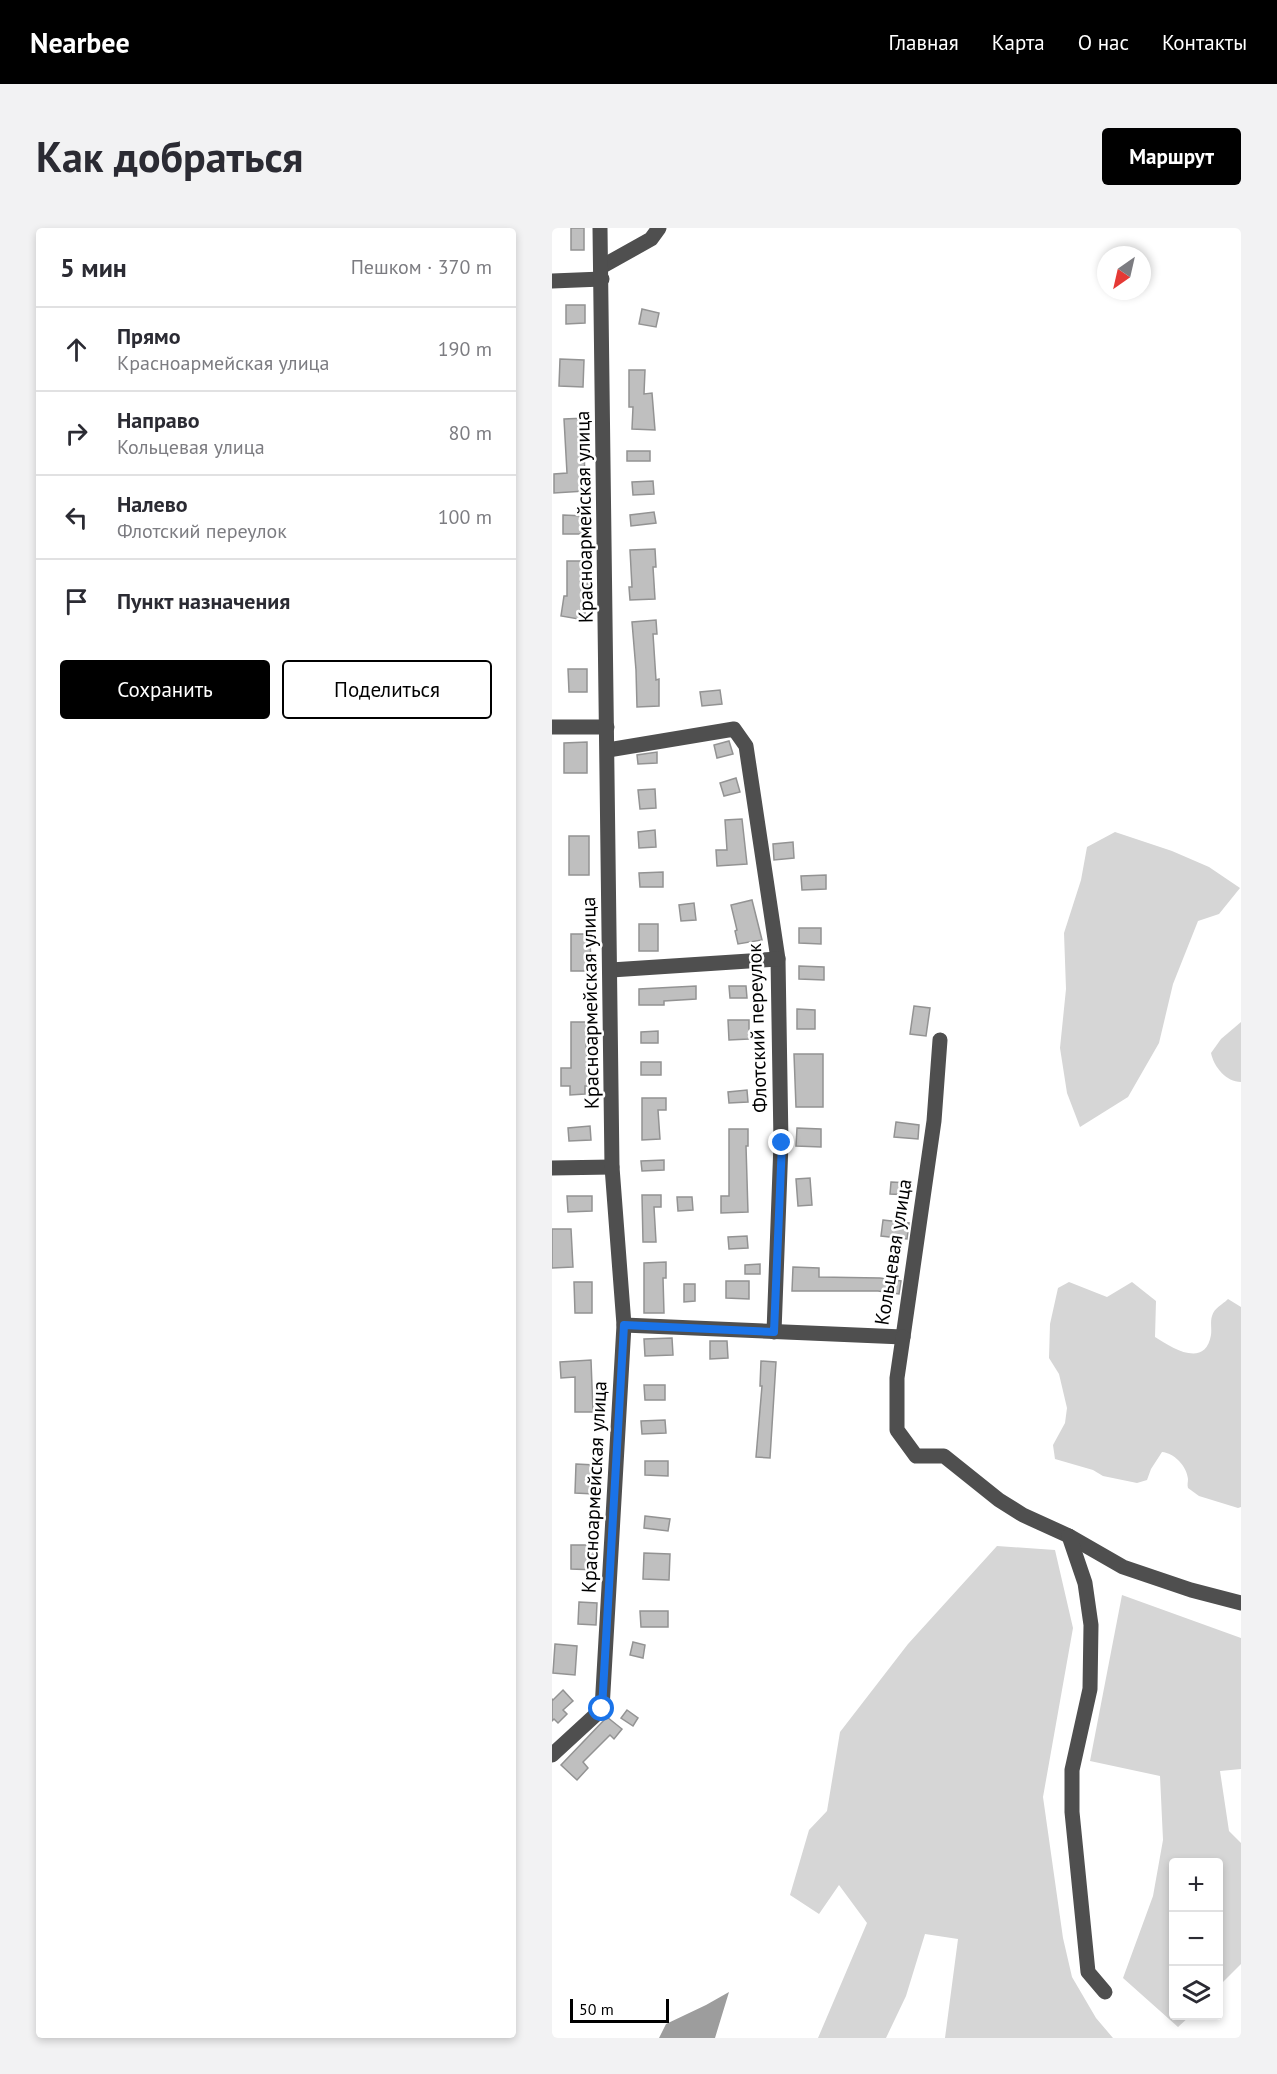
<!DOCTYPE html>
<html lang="ru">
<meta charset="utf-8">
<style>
:root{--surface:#fff;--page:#f2f2f3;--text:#2b2b33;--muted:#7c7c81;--line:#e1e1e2;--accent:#000}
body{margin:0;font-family:"PT Sans",sans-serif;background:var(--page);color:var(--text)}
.controls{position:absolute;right:18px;bottom:18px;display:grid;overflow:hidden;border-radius:6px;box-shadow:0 3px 9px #0003}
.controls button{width:54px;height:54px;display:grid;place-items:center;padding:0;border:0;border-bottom:2px solid var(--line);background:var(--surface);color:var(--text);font:30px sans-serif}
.compass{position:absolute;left:545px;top:18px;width:54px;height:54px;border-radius:50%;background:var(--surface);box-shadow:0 3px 9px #0003;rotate:214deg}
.scale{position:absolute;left:18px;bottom:15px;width:99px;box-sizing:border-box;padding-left:6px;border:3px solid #000;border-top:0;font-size:16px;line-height:21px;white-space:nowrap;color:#000;-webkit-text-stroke:4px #fff;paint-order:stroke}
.stop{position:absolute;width:18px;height:18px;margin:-14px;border:4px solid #1a73e8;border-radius:50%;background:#fff}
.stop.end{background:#1a73e8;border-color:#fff;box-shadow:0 2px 6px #0008}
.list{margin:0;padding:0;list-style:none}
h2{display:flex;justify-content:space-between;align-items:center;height:78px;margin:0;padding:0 24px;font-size:26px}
h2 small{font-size:20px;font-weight:400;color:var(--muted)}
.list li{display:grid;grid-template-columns:39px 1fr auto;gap:18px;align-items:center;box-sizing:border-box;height:84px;padding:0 24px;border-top:2px solid var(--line)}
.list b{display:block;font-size:22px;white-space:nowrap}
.list p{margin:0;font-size:20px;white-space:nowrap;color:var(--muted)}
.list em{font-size:20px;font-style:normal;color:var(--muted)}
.actions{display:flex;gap:12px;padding:18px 24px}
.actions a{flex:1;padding:14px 0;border:2px solid var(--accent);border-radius:6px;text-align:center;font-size:21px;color:var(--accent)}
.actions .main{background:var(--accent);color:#fff}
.icon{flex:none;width:33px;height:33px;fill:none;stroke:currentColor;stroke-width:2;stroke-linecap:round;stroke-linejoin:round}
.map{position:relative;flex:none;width:689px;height:1810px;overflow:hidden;border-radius:6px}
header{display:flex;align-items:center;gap:36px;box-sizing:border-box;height:84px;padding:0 30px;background:var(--accent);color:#fff}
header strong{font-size:28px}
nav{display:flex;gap:33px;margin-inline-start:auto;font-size:21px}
.intro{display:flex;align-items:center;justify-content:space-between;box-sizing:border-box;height:144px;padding:0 36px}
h1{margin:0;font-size:42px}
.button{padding:15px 27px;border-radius:6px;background:var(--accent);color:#fff;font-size:21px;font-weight:700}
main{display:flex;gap:36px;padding:0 36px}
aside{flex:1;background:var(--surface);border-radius:6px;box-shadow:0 3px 9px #0003}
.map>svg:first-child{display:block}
.green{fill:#d6d6d6}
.water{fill:#9d9d9d}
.building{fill:#bfbfbf;stroke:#939393;stroke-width:1.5}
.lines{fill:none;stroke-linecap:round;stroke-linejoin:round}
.minor{stroke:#4f4f4f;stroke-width:15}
.route{stroke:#1a73e8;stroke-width:8}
.labels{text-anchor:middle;stroke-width:5;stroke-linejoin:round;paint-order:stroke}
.street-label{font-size:20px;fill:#000;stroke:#fff}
</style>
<header>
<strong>Nearbee</strong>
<nav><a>Главная</a><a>Карта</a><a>О нас</a><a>Контакты</a></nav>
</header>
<div class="intro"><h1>Как добраться</h1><a class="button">Маршрут</a></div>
<main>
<aside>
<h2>5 мин<small>Пешком · 370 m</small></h2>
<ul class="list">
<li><svg class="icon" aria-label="ahead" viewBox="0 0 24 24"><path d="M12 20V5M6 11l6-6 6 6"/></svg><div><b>Прямо</b><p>Красноармейская улица</p></div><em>190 m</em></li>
<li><svg class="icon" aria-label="right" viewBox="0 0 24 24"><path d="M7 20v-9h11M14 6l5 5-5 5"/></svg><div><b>Направо</b><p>Кольцевая улица</p></div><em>80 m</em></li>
<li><svg class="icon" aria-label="left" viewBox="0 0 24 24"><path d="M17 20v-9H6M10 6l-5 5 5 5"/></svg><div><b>Налево</b><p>Флотский переулок</p></div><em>100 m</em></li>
<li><svg class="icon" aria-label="arrive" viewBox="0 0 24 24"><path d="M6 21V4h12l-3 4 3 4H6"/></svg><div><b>Пункт назначения</b></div></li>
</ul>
<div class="actions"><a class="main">Сохранить</a><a>Поделиться</a></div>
</aside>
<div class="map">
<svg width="689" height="1810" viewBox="0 0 689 1810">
<rect width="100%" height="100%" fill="#fff"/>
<!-- green -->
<g class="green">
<path d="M563,604L620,623L657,639L688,660L667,686L646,693L621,756L607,815L576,869L528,899L515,865L508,820L514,761L512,705L529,652L535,619Z"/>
<path d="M689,794V854C674,854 662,839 659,825L669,811Z"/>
<path d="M517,1054L555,1069L580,1054L604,1073L603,1109C620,1120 653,1141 659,1107C660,1101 658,1094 660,1088C662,1080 670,1077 676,1071L689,1079V1279L686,1280L647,1268L636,1260C635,1257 636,1254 636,1251C635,1238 622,1225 610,1224L599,1241L595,1252L585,1255L551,1248L541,1242L503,1231L501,1217L513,1195L515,1180L507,1146L497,1130L498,1096L506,1060Z"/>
<path d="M445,1318L503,1322L521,1400L491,1569L511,1710L520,1749L544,1790L561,1810H393L406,1711L373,1706L354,1768L334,1810H266L315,1695L287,1657L267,1686L238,1667L257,1602L275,1583L288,1504L356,1416Z"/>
<path d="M570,1367L689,1410V1541L668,1543L677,1603L689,1615V1736L667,1758L666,1634H622V1788H638L626,1799L571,1750L601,1668L611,1612L608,1548L538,1533Z"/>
</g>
<!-- water -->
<path class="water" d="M177,1764L163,1810H107L114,1796L154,1777Z"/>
<!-- building -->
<g class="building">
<rect x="19" y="0" width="13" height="22"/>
<path d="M14,77H33V95L14,96Z"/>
<path d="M90,81L107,85L104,99L87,96Z"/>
<path d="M8,131L32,132L31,159L7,158Z"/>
<path d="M77,142H93L92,166L100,165L103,202L80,201L81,179H77Z"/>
<path d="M34,190L35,209H32L33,263L2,265V246L15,245L12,191Z"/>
<rect x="75" y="223" width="23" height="10"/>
<path d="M101,253L102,266L81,267L80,254Z"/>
<path d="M102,284L104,295L79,298L78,287Z"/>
<path d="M11,287L33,288V306H11Z"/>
<path d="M103,321L104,339H101L103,371L78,372L77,359H80L78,322Z"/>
<path d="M15,333H36V364L32,392L9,388L12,368H15Z"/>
<path d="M104,392L105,406H101L104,452L107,451V478L85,479L84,442L80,394Z"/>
<path d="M16,441H35V464H17Z"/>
<path d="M168,462L170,476L150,478L148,464Z"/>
<path d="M177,513L181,526L165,530L162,517Z"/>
<path d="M35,514V545H12V515Z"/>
<path d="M105,524V535L86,536L85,527Z"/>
<path d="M184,550L188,564L172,568L168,555Z"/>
<path d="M103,561L104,580L88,581L86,562Z"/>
<path d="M190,591L195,636L165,638L164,622H175L173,592Z"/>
<path d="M103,602L104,619L87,620L86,604Z"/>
<rect x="17" y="608" width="20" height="39"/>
<path d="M241,614L242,630L222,632L221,616Z"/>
<path d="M111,644V659H88L87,645Z"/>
<path d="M274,647V661L250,662L249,648Z"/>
<path d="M200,672L210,712L186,716L183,703L185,702L179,677Z"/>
<path d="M142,675L144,692L129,693L127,677Z"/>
<rect x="87" y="696" width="19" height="27"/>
<path d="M247,700H269V716L247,715Z"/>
<path d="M19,706H38L39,743H19Z"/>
<path d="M247,738L272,739V752L247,751Z"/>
<path d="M144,758V771L112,773V777H87V761Z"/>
<path d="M177,758H194L195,770H178Z"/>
<path d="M362,778L378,780L374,808L358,806Z"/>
<path d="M245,781L263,782V801H245Z"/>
<path d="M176,792H197V811L177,812Z"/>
<path d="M19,794H38V816H34L37,858H33V866L18,867V858H9V840H19Z"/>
<path d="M106,803V815H89V804Z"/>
<path d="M242,826H271V879H244Z"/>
<rect x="89" y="834" width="20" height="13"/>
<path d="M195,862L196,874L177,875L176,864Z"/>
<path d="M90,870H114V882H106L108,911L90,912Z"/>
<path d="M344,894L367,897L366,911L342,909Z"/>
<path d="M38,898L39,912L17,913L16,900Z"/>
<path d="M245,900L269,901V919L244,918Z"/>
<path d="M177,901H196V918H194L196,984L169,985V968H177Z"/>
<path d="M112,932V942L90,943L89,933Z"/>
<path d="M258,950L260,977L246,978L244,951Z"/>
<path d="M339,954L358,955V967L338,966Z"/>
<path d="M90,967H109V979H102L104,1014H91Z"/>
<path d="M15,968H40V983L16,984Z"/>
<path d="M125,969H140L141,982L126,983Z"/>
<path d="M331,992L357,995L355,1011L329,1008Z"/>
<path d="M0,1001H19L21,1039L0,1040Z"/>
<path d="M195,1008L196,1020L177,1021L176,1009Z"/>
<path d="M114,1034V1050H111L112,1085H92V1035Z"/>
<path d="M208,1036V1046H193V1037Z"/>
<path d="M241,1039L267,1040V1049L328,1050L349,1053L347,1066L326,1063H240Z"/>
<path d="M174,1053H197V1071L174,1070Z"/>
<path d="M22,1054H40V1085H23Z"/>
<path d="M132,1056H143V1073L132,1074Z"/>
<path d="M120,1110L121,1127L93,1128L92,1111Z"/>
<path d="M158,1113H175L176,1130L158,1131Z"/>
<path d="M39,1132L41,1184H23V1149L9,1150L8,1134Z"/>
<path d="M209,1133L224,1134L218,1230L204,1229L210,1158H208Z"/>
<path d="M92,1157H113V1172H93Z"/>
<path d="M113,1192L114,1205L90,1206L89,1193Z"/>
<path d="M93,1233H116V1248L93,1247Z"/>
<path d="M24,1236L43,1237L42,1266L23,1265Z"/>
<path d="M93,1288L118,1291L116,1303L92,1300Z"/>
<path d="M19,1317H44V1342L19,1341Z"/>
<path d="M92,1325L118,1326L117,1352L91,1351Z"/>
<path d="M27,1374L45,1375L44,1397L26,1396Z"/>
<path d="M88,1383H116V1399H89Z"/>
<path d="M81,1414L93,1417L91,1430L78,1427Z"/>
<path d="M3,1416L25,1418L23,1447L1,1445Z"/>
<path d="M11,1462L21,1473L11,1482L15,1486L6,1495L2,1491L0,1493V1471L1,1472Z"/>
<path d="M75,1482L86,1490L81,1498L69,1490Z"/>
<path d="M55,1489L70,1501L62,1511L58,1507L31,1534L36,1540L25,1552L9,1537Z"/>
</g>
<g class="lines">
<!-- minor -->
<g class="minor">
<path d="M49,39L99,11L107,0"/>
<path d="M0,53L50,51"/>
<path d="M0,499H55"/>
<path d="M56,522L182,501L194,518L226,731L229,915L222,1104"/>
<path d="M59,742L226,731"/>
<path d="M0,940L60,939"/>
<path d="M72,1097L351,1109L382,893L388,812"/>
<path d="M351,1109L345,1150V1202L364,1228H392L447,1272L471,1287L517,1308L571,1339L639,1362L689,1375"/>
<path d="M517,1308L533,1355L539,1397L538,1461L520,1542V1584L536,1744L553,1764"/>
<path d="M0,1527L50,1481L72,1097L60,939L48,0"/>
</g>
</g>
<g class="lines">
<!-- route -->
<path class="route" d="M50,1481L72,1097L222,1104L230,915"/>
</g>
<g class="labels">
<!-- street labels -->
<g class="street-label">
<text transform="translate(32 289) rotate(-91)" y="7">Красноармейская улица</text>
<text transform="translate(38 775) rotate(-91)" y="7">Красноармейская улица</text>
<text transform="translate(205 800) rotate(-92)" y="7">Флотский переулок</text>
<text transform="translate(341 1024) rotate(-81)" y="7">Кольцевая улица</text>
<text transform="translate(42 1259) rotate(-87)" y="7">Красноармейская улица</text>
</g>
</g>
</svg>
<div class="controls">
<button>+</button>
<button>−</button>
<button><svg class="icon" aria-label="layers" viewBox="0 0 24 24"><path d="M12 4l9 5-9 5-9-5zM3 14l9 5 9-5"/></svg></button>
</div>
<svg class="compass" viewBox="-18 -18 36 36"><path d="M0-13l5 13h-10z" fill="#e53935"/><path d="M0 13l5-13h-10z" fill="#7c7c81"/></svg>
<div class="scale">50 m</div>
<div class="stop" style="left:50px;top:1481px"></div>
<div class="stop end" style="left:230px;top:915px"></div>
</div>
</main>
